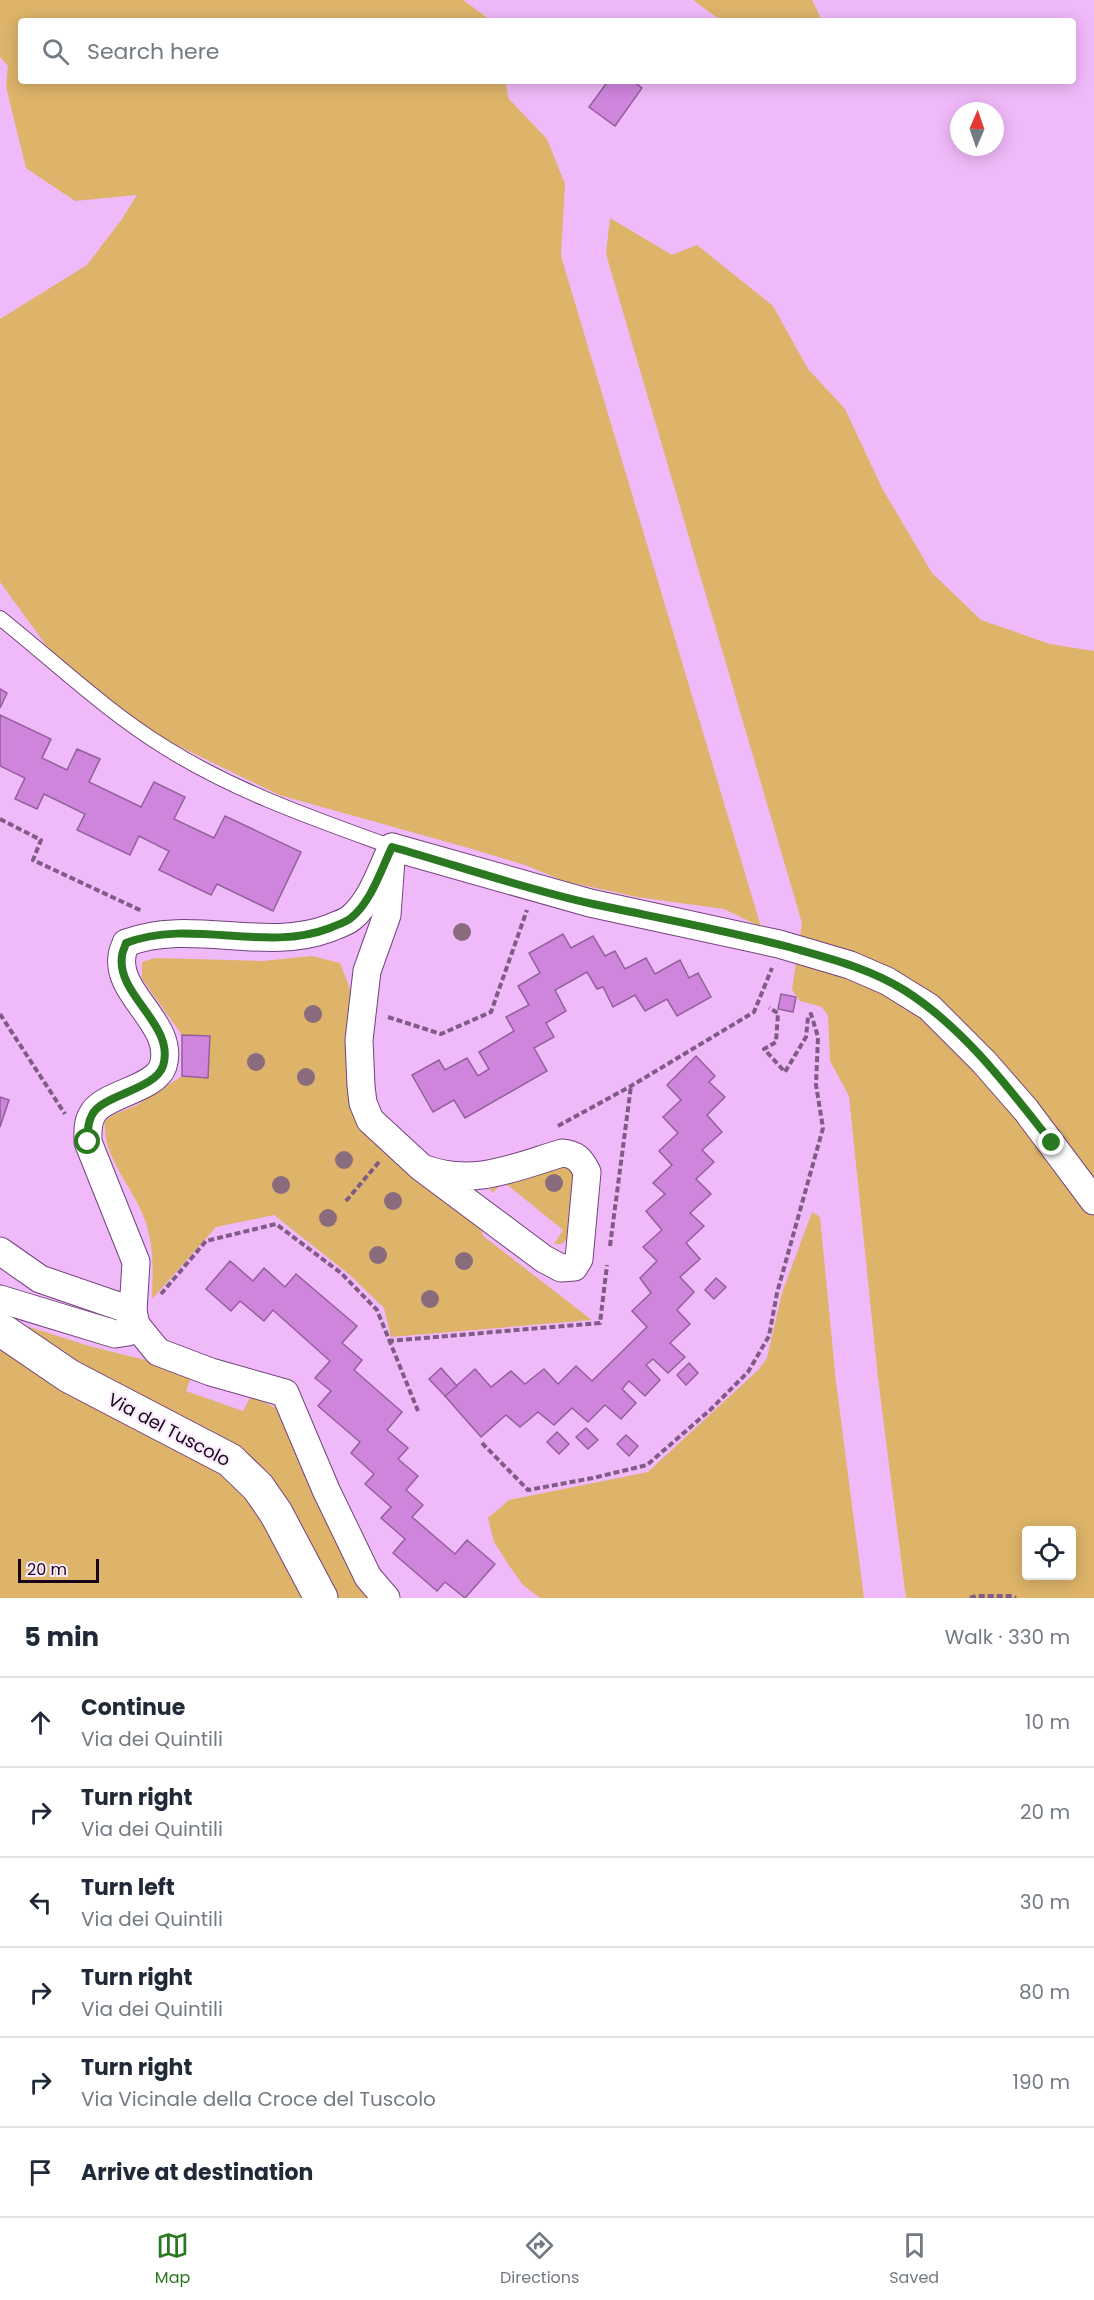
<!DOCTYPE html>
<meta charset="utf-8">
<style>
:root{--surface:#fff;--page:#f2f2f3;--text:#1f2937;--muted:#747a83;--line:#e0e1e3;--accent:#2a7820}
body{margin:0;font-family:Poppins,sans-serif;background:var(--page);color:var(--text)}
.controls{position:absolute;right:18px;bottom:18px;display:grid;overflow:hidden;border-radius:6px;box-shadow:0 3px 15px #0003}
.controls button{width:54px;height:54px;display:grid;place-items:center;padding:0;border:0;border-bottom:2px solid var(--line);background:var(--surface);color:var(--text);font:30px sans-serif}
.compass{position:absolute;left:950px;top:102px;width:54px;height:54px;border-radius:50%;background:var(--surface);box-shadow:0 3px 15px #0003;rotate:2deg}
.scale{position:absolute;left:18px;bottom:15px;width:81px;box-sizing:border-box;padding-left:6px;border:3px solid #18051c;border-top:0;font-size:16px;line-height:21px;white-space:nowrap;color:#18051c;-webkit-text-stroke:4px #fbeafe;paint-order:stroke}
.stop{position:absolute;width:18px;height:18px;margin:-14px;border:4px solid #2a7820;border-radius:50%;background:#fff}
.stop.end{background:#2a7820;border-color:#fff;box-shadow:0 2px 6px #0008}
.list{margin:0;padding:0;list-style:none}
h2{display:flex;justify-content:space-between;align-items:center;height:78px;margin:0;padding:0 24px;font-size:26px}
h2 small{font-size:20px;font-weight:400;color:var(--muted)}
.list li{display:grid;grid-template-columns:39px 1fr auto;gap:18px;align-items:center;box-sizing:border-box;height:90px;padding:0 24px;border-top:2px solid var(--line)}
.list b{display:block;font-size:22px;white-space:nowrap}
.list p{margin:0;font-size:20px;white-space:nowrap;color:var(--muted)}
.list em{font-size:20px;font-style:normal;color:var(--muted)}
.icon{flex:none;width:33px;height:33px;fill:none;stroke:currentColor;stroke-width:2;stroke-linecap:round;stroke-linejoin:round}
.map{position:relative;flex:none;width:1094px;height:1598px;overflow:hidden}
.search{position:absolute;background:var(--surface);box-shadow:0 3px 15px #0003;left:18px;right:18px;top:18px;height:66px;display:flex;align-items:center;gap:15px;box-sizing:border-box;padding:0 21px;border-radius:6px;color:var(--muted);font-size:22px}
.sheet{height:618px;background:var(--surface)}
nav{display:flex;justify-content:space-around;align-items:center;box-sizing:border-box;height:84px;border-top:2px solid var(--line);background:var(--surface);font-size:16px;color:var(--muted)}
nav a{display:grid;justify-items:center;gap:3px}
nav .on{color:var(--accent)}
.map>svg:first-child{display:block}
.green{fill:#ddb469;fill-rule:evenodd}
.building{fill:#d085dd;stroke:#92609b;stroke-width:1.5}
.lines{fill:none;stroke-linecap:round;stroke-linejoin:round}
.lane-casing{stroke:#73437c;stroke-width:16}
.street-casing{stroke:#73437c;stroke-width:29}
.secondary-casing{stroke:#73437c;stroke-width:35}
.path{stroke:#7f5b86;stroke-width:4;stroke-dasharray:6 3;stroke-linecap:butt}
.lane{stroke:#fff;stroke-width:14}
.street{stroke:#fff;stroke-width:27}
.secondary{stroke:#fff;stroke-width:33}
.tree{fill:#8a6b7d}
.route{stroke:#2a7820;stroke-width:8}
.labels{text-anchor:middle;stroke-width:4.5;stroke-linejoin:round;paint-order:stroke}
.street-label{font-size:18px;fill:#18051c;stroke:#fbeafe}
</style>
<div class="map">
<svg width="1094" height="1598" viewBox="0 0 1094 1598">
<rect width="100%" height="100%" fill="#f0b9f9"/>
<!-- green -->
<g class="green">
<path d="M0,0H463L489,19L490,21H21V81H505L509,99L547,139L565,184L561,256L761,927L724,909L637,897L564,881L525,865L465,847L279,795L160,737L112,701L51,652L0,582V319L87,265L122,219L137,195L75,201L26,168L6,87L8,66L0,57Z"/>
<path d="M693,0H812L822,21H722Z"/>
<path d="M610,218L672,255L697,245L773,306L808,369L845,409L882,488L932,573L981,620L1050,644L1094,651V1598H906L878,1378L849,1096L830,1061L828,1016L822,1007L800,1001L792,990L802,923L606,254ZM1026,1530H1072V1576H1026Z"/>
<path d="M312,956L340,963L351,991L363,1123L429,1191L479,1220L483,1236L592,1320L391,1337L384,1308L350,1275L274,1215L216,1227L152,1299C153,1271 154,1246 145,1220C133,1186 102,1158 105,1121L113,1115L137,1105L182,1076L208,1078L210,1037L182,1035L142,979V962L155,958L263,961Z"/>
<path d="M559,1161L568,1162L574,1166L576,1175L569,1236L562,1244H554L563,1230L504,1182L492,1193L489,1187L494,1182Z"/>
<path d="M812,1212L820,1217L836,1382L864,1598H540L523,1585L510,1567L494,1542L488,1518L509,1500L648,1472L758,1370L767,1358L782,1293Z"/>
<path d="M0,1322L20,1324L89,1346L193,1372L186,1391L243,1411L251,1396L280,1410L387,1598H0Z"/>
</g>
<!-- building -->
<g class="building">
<path d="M608,81H633L642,88L615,126L589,107Z"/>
<path d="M0,689L7,693L0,708Z"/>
<path d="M0,715L51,739L42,758L67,770L77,749L100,759L89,782L141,807L154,782L185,797L174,819L214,838L225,816L301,852L273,911L217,884L211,895L159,870L169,851L139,836L130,855L77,830L85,814L44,794L37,809L15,799L25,778L0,766Z"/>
<path d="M563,934L571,948L593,936L605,956L615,951L625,969L646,958L655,974L680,960L689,978L698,973L711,997L677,1016L667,999L645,1011L635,995L613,1007L603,987L597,989L587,972L555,990L566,1011L546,1023L554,1037L534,1048L547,1071L465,1118L454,1100L433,1112L412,1075L439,1060L445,1070L467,1058L478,1076L489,1069L479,1052L514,1031L506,1017L529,1005L518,986L540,973L529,953Z"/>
<path d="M781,994L796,997L793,1012L778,1009Z"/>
<path d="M182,1035L210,1036L208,1078L182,1076Z"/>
<path d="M696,1056L715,1076L709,1082L725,1097L707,1115L722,1132L702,1150L714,1162L696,1179L711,1194L690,1213L704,1226L686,1243L700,1259L680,1277L694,1292L677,1310L690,1324L670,1343L685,1357L668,1373L653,1359L646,1365L660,1380L645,1396L629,1381L622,1389L636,1403L621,1419L605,1405L588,1422L572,1408L554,1425L538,1412L520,1427L506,1415L481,1437L445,1396L475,1369L491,1387L511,1371L525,1384L544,1369L558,1384L576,1366L592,1381L647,1327L632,1311L651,1293L640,1278L657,1261L643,1247L662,1230L646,1211L665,1194L653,1183L672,1165L659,1151L678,1133L663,1117L681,1100L667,1085Z"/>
<path d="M0,1097L9,1100L0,1127Z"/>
<path d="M230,1261L253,1281L264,1268L285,1287L296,1274L357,1326L342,1343L362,1360L354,1370L402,1412L387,1430L408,1448L398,1459L418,1476L406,1490L423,1505L412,1517L455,1554L467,1540L495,1564L465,1598L445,1582L437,1591L393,1553L405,1539L381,1518L391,1507L365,1484L374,1474L351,1453L360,1442L318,1406L331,1391L315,1378L330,1361L273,1310L264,1321L240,1301L231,1311L206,1289Z"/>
<path d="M716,1278L726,1287L714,1299L705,1290Z"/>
<path d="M689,1363L698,1373L686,1385L677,1375Z"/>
<path d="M441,1368L457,1386L445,1396L429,1379Z"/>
<path d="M586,1428L598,1440L588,1449L576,1437Z"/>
<path d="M557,1432L569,1444L559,1454L547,1442Z"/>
<path d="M626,1435L638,1446L629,1456L617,1444Z"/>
</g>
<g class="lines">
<!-- lane casing -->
<g class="lane-casing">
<path id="lane" d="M0,618C55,662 106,711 166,748C236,792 315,819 392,847"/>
</g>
<!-- street casing -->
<g class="street-casing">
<g id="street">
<path d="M392,847L590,903L779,944L850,965L887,981L929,1007L984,1062L1026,1110L1094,1201"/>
<path d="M391,860L387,915L367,971L359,1040L361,1086L363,1103L370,1120L422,1168L544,1259L561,1268L574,1267L579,1259L587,1172C581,1160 576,1154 562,1153C513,1168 473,1187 422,1168"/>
<path d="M0,1251L40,1279L133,1311"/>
<path d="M0,1299L115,1334L128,1332L136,1325L133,1311L136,1262L88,1142C88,1133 87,1123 92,1115C101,1094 155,1090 163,1066C176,1025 116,995 122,956C122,952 125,947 126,943C191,918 265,953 330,928C336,925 345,923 351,918C371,902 381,870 392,847"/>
<path d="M136,1325L158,1352L211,1372L285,1393L326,1490L368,1577L386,1598"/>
</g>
</g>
<!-- secondary casing -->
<g class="secondary-casing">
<path id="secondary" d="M0,1329L69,1376L230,1460L258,1487L276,1513L321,1598"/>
</g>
<!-- path -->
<g class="path">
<path d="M0,819L41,840L33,860L142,911"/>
<path d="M0,1014L65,1114"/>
<path d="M388,1017L441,1034L491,1012L527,910"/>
<path d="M558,1126L631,1086L754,1012L772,968"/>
<path d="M346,1201L379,1162"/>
<path d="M610,1246L631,1086"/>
<path d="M161,1294L206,1241L276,1224L341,1273L377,1310L418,1411"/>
<path d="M388,1341L600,1323L607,1265"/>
<path d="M482,1443L528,1490L593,1478L647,1465L710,1410L748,1372L769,1336L777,1293L823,1128L816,1085L818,1037L811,1014L808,1017L806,1037L785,1072L764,1049L776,1042L778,1013L769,1008"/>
<path d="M970,1598L976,1596H1012L1016,1598"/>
</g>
<!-- lane -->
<use href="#lane" class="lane"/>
<!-- street -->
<use href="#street" class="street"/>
<!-- secondary -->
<use href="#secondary" class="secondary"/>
</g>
<!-- trees -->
<g class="tree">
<circle cx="462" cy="932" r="9"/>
<circle cx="313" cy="1014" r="9"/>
<circle cx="256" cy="1062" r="9"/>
<circle cx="306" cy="1077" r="9"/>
<circle cx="344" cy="1160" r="9"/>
<circle cx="554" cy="1183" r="9"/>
<circle cx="281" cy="1185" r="9"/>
<circle cx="393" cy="1201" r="9"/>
<circle cx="328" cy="1218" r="9"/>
<circle cx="378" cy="1255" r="9"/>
<circle cx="464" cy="1261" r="9"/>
<circle cx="430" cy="1299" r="9"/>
</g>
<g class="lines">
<!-- route -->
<path class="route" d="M88,1142C88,1133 87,1123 92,1115C101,1095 155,1090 163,1066C176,1025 116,995 122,956C122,952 125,947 126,943C191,918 265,953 330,928C336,925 345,923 351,918C371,902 381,870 392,847C459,866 525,889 593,904C659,918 724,930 789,947C828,958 869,968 904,990C963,1027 1009,1088 1052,1143"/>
</g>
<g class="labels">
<!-- street labels -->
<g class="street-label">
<text transform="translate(169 1430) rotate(28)" y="6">Via del Tuscolo</text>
</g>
</g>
</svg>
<div class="controls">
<button><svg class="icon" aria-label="locate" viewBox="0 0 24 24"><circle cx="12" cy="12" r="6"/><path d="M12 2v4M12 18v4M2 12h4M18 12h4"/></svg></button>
</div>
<svg class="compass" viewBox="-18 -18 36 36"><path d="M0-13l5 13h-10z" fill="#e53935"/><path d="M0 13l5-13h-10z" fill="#747a83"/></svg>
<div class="scale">20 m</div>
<div class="stop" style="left:88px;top:1142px"></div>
<div class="stop end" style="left:1052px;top:1143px"></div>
<div class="search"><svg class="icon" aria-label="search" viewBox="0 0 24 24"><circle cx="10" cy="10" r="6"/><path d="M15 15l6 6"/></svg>Search here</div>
</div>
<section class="sheet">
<h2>5 min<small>Walk · 330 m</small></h2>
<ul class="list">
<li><svg class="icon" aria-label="ahead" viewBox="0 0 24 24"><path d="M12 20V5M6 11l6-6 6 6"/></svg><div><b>Continue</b><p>Via dei Quintili</p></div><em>10 m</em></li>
<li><svg class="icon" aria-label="right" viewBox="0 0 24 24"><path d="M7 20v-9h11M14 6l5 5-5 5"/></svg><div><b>Turn right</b><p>Via dei Quintili</p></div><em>20 m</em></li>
<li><svg class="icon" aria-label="left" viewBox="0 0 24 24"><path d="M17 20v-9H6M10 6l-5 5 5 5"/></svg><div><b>Turn left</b><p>Via dei Quintili</p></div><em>30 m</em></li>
<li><svg class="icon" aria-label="right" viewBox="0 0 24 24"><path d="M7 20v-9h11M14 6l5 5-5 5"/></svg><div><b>Turn right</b><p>Via dei Quintili</p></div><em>80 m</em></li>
<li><svg class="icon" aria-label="right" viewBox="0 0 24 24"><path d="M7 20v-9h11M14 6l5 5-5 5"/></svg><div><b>Turn right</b><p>Via Vicinale della Croce del Tuscolo</p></div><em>190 m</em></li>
<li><svg class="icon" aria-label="arrive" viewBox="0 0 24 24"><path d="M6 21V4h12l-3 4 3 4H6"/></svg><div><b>Arrive at destination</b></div></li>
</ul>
</section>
<nav>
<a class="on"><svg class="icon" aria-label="map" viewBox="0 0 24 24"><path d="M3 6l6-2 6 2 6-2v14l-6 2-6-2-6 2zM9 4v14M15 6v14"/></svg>Map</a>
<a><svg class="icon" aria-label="directions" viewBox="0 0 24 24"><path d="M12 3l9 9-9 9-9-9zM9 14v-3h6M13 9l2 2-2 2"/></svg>Directions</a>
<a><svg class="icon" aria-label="saved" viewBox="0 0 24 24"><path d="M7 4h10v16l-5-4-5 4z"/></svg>Saved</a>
</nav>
